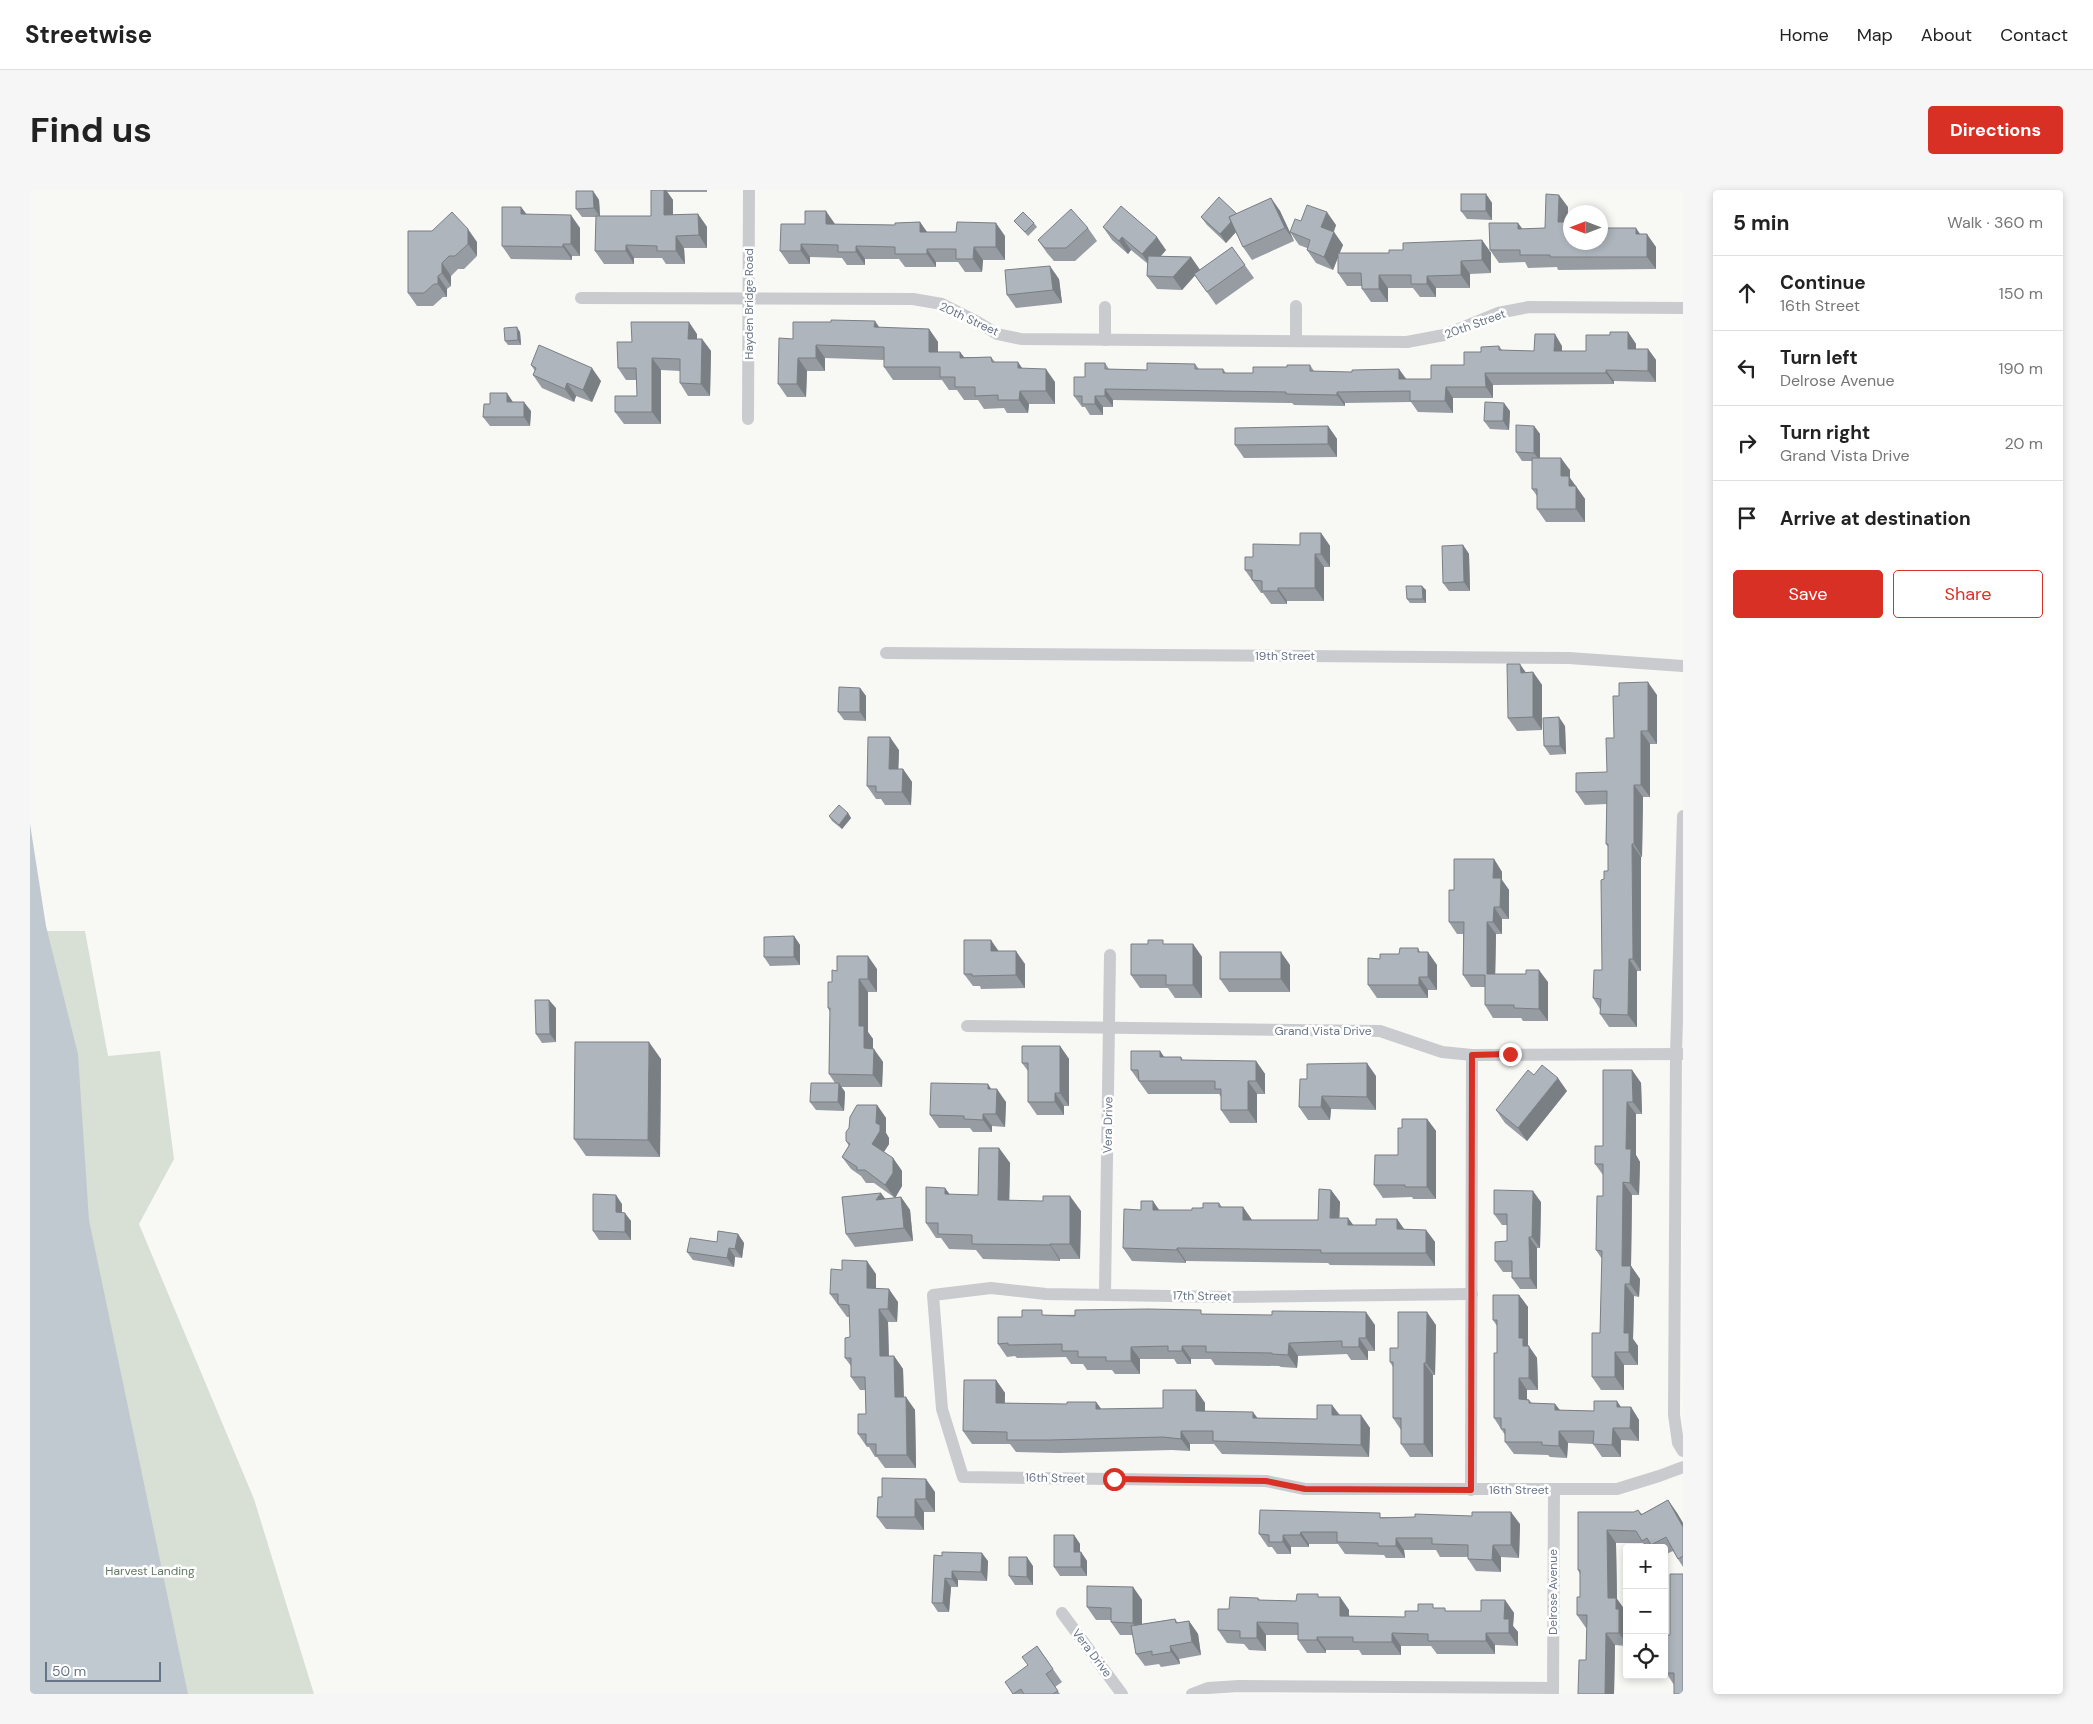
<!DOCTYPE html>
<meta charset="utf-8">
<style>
:root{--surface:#fff;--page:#f6f6f6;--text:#222;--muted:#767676;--line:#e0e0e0;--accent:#d93025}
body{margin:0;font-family:"DM Sans",sans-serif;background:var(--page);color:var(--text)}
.controls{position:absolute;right:15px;bottom:15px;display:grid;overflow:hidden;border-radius:5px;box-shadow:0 2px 8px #0003}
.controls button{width:45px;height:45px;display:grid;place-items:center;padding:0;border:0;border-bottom:1px solid var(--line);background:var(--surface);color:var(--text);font:25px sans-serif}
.compass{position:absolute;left:1533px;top:15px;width:45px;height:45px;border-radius:50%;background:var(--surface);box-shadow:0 2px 8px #0003;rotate:270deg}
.scale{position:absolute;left:15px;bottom:12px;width:116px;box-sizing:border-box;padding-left:5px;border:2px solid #677487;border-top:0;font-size:14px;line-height:18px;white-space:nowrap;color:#677487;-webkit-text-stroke:4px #fff;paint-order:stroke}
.stop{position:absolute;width:15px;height:15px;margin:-11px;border:4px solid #d93025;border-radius:50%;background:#fff}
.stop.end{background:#d93025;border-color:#fff;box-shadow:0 1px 5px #0008}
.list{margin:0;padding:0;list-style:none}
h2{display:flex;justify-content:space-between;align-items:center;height:65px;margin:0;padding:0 20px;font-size:21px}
h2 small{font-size:16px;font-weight:400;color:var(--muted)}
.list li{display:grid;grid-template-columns:32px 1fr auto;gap:15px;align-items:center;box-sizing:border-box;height:75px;padding:0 20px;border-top:1px solid var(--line)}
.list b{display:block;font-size:19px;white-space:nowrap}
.list p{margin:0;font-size:16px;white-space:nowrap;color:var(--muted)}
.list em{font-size:16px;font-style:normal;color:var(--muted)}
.actions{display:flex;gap:10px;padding:15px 20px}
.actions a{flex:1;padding:11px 0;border:1px solid var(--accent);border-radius:5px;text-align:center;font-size:18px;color:var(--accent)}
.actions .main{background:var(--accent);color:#fff}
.icon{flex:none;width:28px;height:28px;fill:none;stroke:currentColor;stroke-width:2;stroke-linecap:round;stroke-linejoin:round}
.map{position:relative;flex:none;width:1653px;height:1504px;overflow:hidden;border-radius:5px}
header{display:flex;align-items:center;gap:30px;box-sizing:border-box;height:70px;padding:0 25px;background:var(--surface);border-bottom:1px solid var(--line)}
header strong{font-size:24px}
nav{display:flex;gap:28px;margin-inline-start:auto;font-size:18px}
.intro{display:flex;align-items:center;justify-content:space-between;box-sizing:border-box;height:120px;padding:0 30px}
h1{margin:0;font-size:35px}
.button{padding:12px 22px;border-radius:5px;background:var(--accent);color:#fff;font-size:18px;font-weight:700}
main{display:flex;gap:30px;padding:0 30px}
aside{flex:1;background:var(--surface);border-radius:5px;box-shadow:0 2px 8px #0003}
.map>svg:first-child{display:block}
.green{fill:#d8e0d6}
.water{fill:#c1c9d0}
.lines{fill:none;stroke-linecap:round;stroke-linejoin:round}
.minor{stroke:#c9cbcf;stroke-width:12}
.wall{fill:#969ca2}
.shaded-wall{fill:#7a7f84}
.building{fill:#aeb5bc;stroke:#7a7f84}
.route{stroke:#d93025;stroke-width:6}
.labels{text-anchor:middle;stroke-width:5;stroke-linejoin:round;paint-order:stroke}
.street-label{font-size:12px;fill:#677487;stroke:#fff}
.park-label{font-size:12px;fill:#637962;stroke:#fff}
</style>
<header>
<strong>Streetwise</strong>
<nav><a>Home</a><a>Map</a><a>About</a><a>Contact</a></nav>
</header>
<div class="intro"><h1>Find us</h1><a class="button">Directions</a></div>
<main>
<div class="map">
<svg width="1653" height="1504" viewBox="0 0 1653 1504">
<rect width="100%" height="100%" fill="#f8f8f5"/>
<!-- green -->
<path class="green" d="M0,741H55L78,866L130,861L144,969L109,1034L224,1309L284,1504H0Z"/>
<!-- water -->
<path class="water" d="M0,634L16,736L48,864L59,1030L158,1504H0Z"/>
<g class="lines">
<!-- minor -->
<g class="minor">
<path d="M551,108L883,109L912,114L946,131L967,144L991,149L1377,152L1414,145L1468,123L1499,117L1653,118"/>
<path d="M1266,116V151"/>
<path d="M1075,150V117"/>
<path d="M718,229L719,0"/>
<path d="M856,463L1539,468L1653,476"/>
<path d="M1653,626L1646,864L1644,1225L1648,1253L1653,1261"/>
<path d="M937,836L1350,841L1412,862L1442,865L1653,864"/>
<path d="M1075,1104L1080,765"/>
<path d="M1442,1104L1202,1107L1016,1104L961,1098L903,1105L912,1219L933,1287L1236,1291L1275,1299H1587L1629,1286L1653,1277"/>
<path d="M1441,1300L1442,865"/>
<path d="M1032,1423L1092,1504"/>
<path d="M1162,1504L1178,1498L1209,1496L1523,1498"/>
<path d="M1523,1504L1524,1300"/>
</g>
</g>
<!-- wall -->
<g class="wall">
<path d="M621,0H677V2H637L643,10V25L668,24L677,37V58H654L655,74H636L632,68H604V74H574L565,61L566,27H552L546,19L563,1L569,10L570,26H621Z"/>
<path d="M1456,4L1462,13V30L1437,29L1431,21Z"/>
<path d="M1241,8L1250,21L1264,51L1222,70L1213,57L1206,42L1196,53L1177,35L1171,27L1207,24Z"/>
<path d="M491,17L496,24L550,38V66H542V70L481,69L472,56Z"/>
<path d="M1538,17L1537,32L1540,52L1610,44L1626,57V79L1528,80L1527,77L1498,78L1495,72L1469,73L1460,60L1488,33L1492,39L1515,38Z"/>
<path d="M984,31L1004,33L1007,37L998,46Z"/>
<path d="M1271,31L1306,35L1304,42L1313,55L1309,63H1359L1452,50L1461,63V83L1440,84V98H1406V107H1390L1383,98H1358V112H1341L1332,99V96H1317L1308,83V67L1303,80L1286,73L1277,60V58L1269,55L1260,42Z"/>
<path d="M890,32L897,42L975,46V70H953L952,82H935L928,72H906V77H875L869,69H835V75H817L812,68L780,67V74H759L750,61L805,34L865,35Z"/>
<path d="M1073,37L1136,60L1131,66L1161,67L1170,80L1202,57L1224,88L1186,115L1165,85L1152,100L1127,99L1117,86L1118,74L1101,60L1098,64L1082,50Z"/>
<path d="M1058,38L1067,51L1045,71H1024L1017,63L1008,50Z"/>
<path d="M378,41L447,52V66L434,79H428L421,86V96L417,99V107H413L403,116H387L378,103Z"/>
<path d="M1029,89L1032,113L986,118L977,105Z"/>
<path d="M849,138L899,139L908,152V162H930L934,167H961L965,172L992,178L1025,192V214H999L998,223H977L974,218L954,219L948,210H934L927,200H919L912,190H863L854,177V170L795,168V181H777L776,207H757L748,194L763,149Z"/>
<path d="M490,142L491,155H478L475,151Z"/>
<path d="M1598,142L1606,154V159H1618L1626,170V192L1584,191V194L1463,195V208H1423V223L1388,222L1381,212L1315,213V216L1264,215L1262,213L1083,210V217H1073V225H1060L1055,217H1052L1044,206L1055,187L1075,173L1079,179L1117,180L1165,174L1169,179H1193L1196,183H1223L1257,177L1280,175L1284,181L1375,189H1401L1434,175L1451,162L1469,156L1472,160L1504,161L1532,156V161H1556L1580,145Z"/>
<path d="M667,144V149H672L681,161L680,206H658L650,193V181L631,180V234H594L585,222L607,206V190H596L588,178L602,152Z"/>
<path d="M501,175L571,191L562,212L546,206L544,212L512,198L503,185L505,181Z"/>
<path d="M483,212L501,221L500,236H460L453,227Z"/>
<path d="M1480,221L1479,240L1460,239L1454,231Z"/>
<path d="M1298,236L1307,249V267L1214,268L1205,255Z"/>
<path d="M1504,236L1510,244V268L1540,280V288L1555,309V332H1516L1507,319V306L1502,299V271H1492L1486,262Z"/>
<path d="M1291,343L1300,356V377H1294V411H1257V414H1241L1233,403H1231L1215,380L1223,367L1270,355Z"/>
<path d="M1433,355L1439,364L1440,401H1419L1413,393Z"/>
<path d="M1396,400V413H1380L1377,409Z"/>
<path d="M1496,482H1503L1512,495V540L1487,541L1478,528Z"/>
<path d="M830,498L836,506V531L814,530L808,522Z"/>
<path d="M1627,505V554H1620V607H1613L1612,667H1611V781H1607V837H1579L1570,824V819L1563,808L1572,780L1574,689L1578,681V657L1576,654L1577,614L1555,615L1546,602L1577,582L1584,548Z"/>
<path d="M1535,536L1536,564L1520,565L1514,556Z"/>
<path d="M869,560L868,579H873L882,592L881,615H855L851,609H846L837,596Z"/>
<path d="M818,623L821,628L812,639L802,631L799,626Z"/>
<path d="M1464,669L1472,682V690L1479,700V729H1472V744H1466L1465,784L1518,792V831H1493L1491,828H1463L1455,815V797H1441L1433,785V744H1427L1419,732L1424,700Z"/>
<path d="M764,746L770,755V775L740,776L734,767Z"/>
<path d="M1136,754H1163L1172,767V808H1145L1138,798H1110L1101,785Z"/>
<path d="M1388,758L1390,762L1407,775V800H1398V808H1347L1338,795L1350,769L1369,764Z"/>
<path d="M968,761L995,774V798L951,799L950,796H943L934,784Z"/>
<path d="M1260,775V802H1199L1190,789Z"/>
<path d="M847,779V802H838V842L843,849V859L853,872L852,897H811L815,902L814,921L786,920L780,912L805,893L799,884L800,822L798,818L802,792L807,781Z"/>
<path d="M526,818V852L512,853L506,844Z"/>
<path d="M1030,856L1039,869V916H1034V925H1007L998,912V881L992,873Z"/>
<path d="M1130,861L1134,867H1151L1153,870L1226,871L1235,884V904H1227V933H1200L1191,920V907L1189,904H1118L1101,880Z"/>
<path d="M631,869L630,967L556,966L544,949Z"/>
<path d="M1602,880L1611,893L1612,924H1606V965L1610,972L1609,1005H1602L1601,1076L1610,1089L1609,1107L1604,1106L1603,1149L1608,1156V1175H1594V1200H1571L1562,1187L1570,1143L1572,1069L1566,1060L1573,1006V985L1565,974L1573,956Z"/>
<path d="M1346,886V920L1301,919L1300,930H1278L1269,917L1277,889Z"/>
<path d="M962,899L976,912L975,937L962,936V942H943L940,938H909L900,925Z"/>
<path d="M1537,901L1497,951L1475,933L1466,920Z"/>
<path d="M847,915L856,928V943L859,948V954L854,962L863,968L872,981V996L865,1008L844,993H836L831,986L821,979L812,967L819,956L816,951Z"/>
<path d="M1397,929L1406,941V1009H1383L1382,1007L1353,1008L1344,995L1368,965L1372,938Z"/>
<path d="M969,958L980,973L979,1010L1051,1021L1050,1069H1030V1071L953,1069L946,1060L919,1059L911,1048H906L896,1033L915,998L920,1005H948Z"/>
<path d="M1301,1000L1310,1012L1309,1028H1318L1323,1035H1346L1367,1029L1374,1039L1396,1040L1405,1052V1076L1300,1075L1298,1073L1156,1071V1073L1102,1071L1093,1058L1129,1020H1162L1189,1013L1192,1017H1213L1222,1030H1288Z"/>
<path d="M871,1007L880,1020L883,1051L825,1057L816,1044L855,1009Z"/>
<path d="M1511,1012L1510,1058H1507V1099H1490L1482,1088V1082H1473L1465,1071L1477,1051V1035H1472L1464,1024Z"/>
<path d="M592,1014V1022L601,1031V1050H569L563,1041Z"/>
<path d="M708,1044L714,1053L712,1068L705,1067L704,1077L663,1070L657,1062L687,1052Z"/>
<path d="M846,1084V1099L868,1112L867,1132H858L859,1166H864L873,1179L874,1207L885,1220L886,1278H855L847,1267H845L839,1257H837L828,1244L836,1224L835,1200H830L821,1187V1176L815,1168L820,1147V1127H817L800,1104Z"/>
<path d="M1489,1105L1498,1117V1155L1507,1168L1508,1200H1497V1209L1499,1210L1502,1213L1525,1214L1530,1220L1564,1221L1591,1217H1601L1609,1230V1251L1591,1250V1267H1572L1563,1254L1538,1253L1537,1268L1520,1267L1518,1265L1484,1264L1475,1252V1245L1464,1228L1467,1163V1136L1463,1130Z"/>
<path d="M1174,1124L1345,1135V1161H1338V1170H1321L1317,1164L1268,1166L1267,1178L1251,1177L1249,1176L1185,1175L1181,1169H1161V1174H1147L1144,1169H1110V1184H1085L1082,1180H1057L1053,1174H1041L1036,1167L987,1168L985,1166L977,1167L968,1154L1016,1125Z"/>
<path d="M1406,1135L1405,1185H1403V1267H1380L1371,1254V1240L1363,1228V1177L1360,1172Z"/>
<path d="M966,1190L975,1203V1213L1037,1214L1066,1212L1071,1219L1133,1218L1166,1200L1175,1213V1221L1227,1228L1287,1229L1302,1215L1310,1225H1331L1340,1238L1339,1267L1192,1264L1184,1254H1160V1261L1142,1260L1029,1263L986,1262L980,1254H942L933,1241Z"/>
<path d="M905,1302V1322H894V1340L856,1339L847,1327L848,1307Z"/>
<path d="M1638,1310L1647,1323L1653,1333V1377L1643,1361L1634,1365V1358H1616L1613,1353H1586L1587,1409L1595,1420V1427L1597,1430V1456L1585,1455L1584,1504H1548L1556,1470L1557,1438H1556L1547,1425L1550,1407V1384L1548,1380V1322H1604L1608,1320L1612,1324Z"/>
<path d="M1353,1327L1490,1334L1489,1368L1471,1367V1382L1446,1381L1438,1369V1367H1410L1406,1360H1374L1375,1368H1356L1354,1365L1315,1364L1308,1354H1279V1357H1261V1364H1247L1242,1357H1238L1229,1344Z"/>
<path d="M1044,1345L1050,1354V1362H1051L1057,1371V1386H1030L1024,1377Z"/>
<path d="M904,1365L958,1371L957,1391L928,1390V1397H921L919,1422H908L902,1413Z"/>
<path d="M1003,1376V1395H985L979,1386Z"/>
<path d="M1653,1384L1644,1495L1637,1484H1634V1445H1640Z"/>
<path d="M1103,1397L1112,1410V1434L1145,1429L1148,1433L1159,1431L1168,1444L1171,1465L1149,1469L1150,1474L1131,1477L1129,1474L1115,1476L1106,1464L1103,1445H1090L1081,1432V1430H1066L1057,1417Z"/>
<path d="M1290,1407H1310L1319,1420V1426L1375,1427L1388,1421L1405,1418L1417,1421H1451L1475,1410L1484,1423L1483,1436L1488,1442V1456L1465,1455V1464H1407L1401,1456H1371V1465H1332L1329,1460H1296V1463H1277L1268,1450V1445H1236V1461L1219,1460L1214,1454L1197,1453L1188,1440L1199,1419L1228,1408L1230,1410L1266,1411Z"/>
<path d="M1007,1456L1032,1492L1025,1497L1030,1504H983Z"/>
</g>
<!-- shaded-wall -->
<g class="shaded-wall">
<path d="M634,0H636L643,10V37L634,25Z"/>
<path d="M563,1L569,10L570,27L564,18Z"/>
<path d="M1456,4L1462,13V30L1456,21Z"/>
<path d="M1529,5L1538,17L1537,45L1528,32Z"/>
<path d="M1241,8L1250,21L1264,51L1255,38Z"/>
<path d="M491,17L501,30L491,24Z"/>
<path d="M796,21L805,34V47L796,34Z"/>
<path d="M1297,22L1306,35L1300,50L1291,37Z"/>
<path d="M668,24L677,37V58L669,45Z"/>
<path d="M541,25L550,38V66L541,54Z"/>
<path d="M1208,25L1214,33L1196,53L1190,44Z"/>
<path d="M890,32L899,45L890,42Z"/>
<path d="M966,33L975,46V70L966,57Z"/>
<path d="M1488,33L1497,45L1488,39Z"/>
<path d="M1606,38L1615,51L1606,44Z"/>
<path d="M438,39L447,52V66L438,54Z"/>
<path d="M1304,42L1313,55L1303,80L1294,67Z"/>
<path d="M1617,44L1626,57V79L1617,67Z"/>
<path d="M646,46L654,58L655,74L646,61Z"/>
<path d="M1092,47L1101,60L1098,64L1089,51Z"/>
<path d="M1127,47L1136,60L1121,77L1112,64Z"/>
<path d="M1452,50L1461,63V83L1452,70Z"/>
<path d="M533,54L542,66V70L533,57Z"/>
<path d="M771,54L780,67V74L771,61Z"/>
<path d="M596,55L604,68V74L596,61Z"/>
<path d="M826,56L835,69V75L826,62Z"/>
<path d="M944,57L953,70L952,82L943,69Z"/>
<path d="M897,59L906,72V77L897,64Z"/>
<path d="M1161,67L1170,80L1152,100L1143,87Z"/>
<path d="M1431,71L1440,84V98L1431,85Z"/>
<path d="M412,73L421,86V96L412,83Z"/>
<path d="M1020,76L1029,89L1032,113L1023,100Z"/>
<path d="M1349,85L1358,98V112L1349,99Z"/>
<path d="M408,86L417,99V107L408,94Z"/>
<path d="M1397,86L1406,98V107L1397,94Z"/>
<path d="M845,131L854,144L844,137Z"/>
<path d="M659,132L667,144V161L658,149Z"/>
<path d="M487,137L490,142L491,155L488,150Z"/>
<path d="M899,139L908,152V175L899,162Z"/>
<path d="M1598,142L1606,154V170L1598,159Z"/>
<path d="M1525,144L1532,156V172L1524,161Z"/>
<path d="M672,149L681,161L680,206L671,194Z"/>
<path d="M786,155L795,168V181L786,168Z"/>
<path d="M1618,159L1626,170V192L1618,181Z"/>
<path d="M930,162L939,174L930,168Z"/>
<path d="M622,168L631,180V234L622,222Z"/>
<path d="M768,168L777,181L776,207L767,194Z"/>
<path d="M988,172L997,185L988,178Z"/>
<path d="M562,178L571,191L562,212L553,200Z"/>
<path d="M1016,179L1025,192V214L1016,201Z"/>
<path d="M1369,179L1377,190L1369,189Z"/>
<path d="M1576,180L1584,191V194L1576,183Z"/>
<path d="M1455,183L1463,195V208L1456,197Z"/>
<path d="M537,193L546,206L544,212L535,199Z"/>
<path d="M1416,197L1423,208V223L1415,211Z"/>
<path d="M1075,199L1083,210V217L1075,206Z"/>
<path d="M990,201L999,214L998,223L989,210Z"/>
<path d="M1307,202L1315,213V216L1307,205Z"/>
<path d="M477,203L483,212H477Z"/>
<path d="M1065,206L1073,217V225L1065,214Z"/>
<path d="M494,212L501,221L500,236L494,227Z"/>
<path d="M1474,213L1480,221L1479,240L1473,231Z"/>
<path d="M1298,236L1307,249V267L1298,254Z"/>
<path d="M1504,236L1510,244V271L1504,263Z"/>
<path d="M1531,268L1540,280V288L1555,309V332L1546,319L1531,286Z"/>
<path d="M1291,343L1300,356V377L1291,364Z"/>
<path d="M1433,355L1439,364L1440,401L1434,392Z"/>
<path d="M1285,364L1294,377V411L1285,398Z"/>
<path d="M1392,396L1396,400V413L1393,409Z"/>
<path d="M1248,398L1257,411V414L1248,401Z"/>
<path d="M1490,474L1499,487L1491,483Z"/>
<path d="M1503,482L1512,495V540L1503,527Z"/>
<path d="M1618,492L1627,505V554L1618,541Z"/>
<path d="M830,498L836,506V531L830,522Z"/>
<path d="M1529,527L1535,536L1536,564L1530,556Z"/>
<path d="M1611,541L1620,554V607L1611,595Z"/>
<path d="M860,547L869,560L868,592L859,579Z"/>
<path d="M873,579L882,592L881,615L872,602Z"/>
<path d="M1604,595L1613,607L1612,667L1604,654Z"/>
<path d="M818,623L821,628L812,639L809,635Z"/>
<path d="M1602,654L1611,667V781L1603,769Z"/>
<path d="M1464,669L1472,682V690L1479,700V729L1470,717L1463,688Z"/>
<path d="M1464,717L1472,729V744L1463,732Z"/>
<path d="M1457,732L1466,744L1465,796L1457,784Z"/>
<path d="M764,746L770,755V775L764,767Z"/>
<path d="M961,750L970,763L961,761Z"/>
<path d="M1163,754L1172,767V808L1163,795Z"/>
<path d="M986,761L995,774V798L986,785Z"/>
<path d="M1251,762L1260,775V802L1251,789Z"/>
<path d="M1398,762L1407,775V800L1398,787Z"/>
<path d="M838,766L847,779V802L838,789Z"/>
<path d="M1599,769L1607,781V837L1598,825Z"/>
<path d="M1509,780L1518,792V831L1509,819Z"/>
<path d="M1389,787L1398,800V808L1389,795Z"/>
<path d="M829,789L838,802V842L843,849V871L834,858L829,836Z"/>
<path d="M519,810L526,818V852L520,844Z"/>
<path d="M619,852L631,869L630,967L618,950Z"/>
<path d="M1030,856L1039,869V916L1030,903Z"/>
<path d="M844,859L853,872L852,897L843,885Z"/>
<path d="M1130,861L1139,874L1130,867Z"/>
<path d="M1226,871L1235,884V904L1226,891Z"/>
<path d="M1337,873L1346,886V920L1337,907Z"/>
<path d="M1602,880L1611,893L1612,924L1603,912Z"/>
<path d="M1528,888L1537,901L1497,951L1488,938Z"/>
<path d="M1218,891L1227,904V933L1218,920Z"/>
<path d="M809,893L815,902L814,921L808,912Z"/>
<path d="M958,894L966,906L967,899L976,912L975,937L966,924L958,899Z"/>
<path d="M1025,903L1034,916V925L1025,912Z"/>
<path d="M1292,906L1301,919L1300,930L1291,917Z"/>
<path d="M1597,912L1606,924V965L1610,972L1609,1005L1600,993L1596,959Z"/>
<path d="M847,915L856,928V943L859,948V954L851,966L842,954L846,933Z"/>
<path d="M953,924L962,936V942L953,930Z"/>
<path d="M1397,929L1406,941V1009L1397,997Z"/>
<path d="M969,958L980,973L979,1025L968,1010Z"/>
<path d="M863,968L872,981V996L865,1008L855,995Z"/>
<path d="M1593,992L1602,1005L1601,1076L1610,1089L1609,1107L1600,1094L1592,1076Z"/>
<path d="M915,998L926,1013L915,1004Z"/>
<path d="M1301,1000L1310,1012L1309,1040L1300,1028Z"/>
<path d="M1503,1001L1511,1012L1510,1058L1502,1047Z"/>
<path d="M851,1003L860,1015L846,1010Z"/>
<path d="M586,1005L592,1014V1031L586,1022Z"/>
<path d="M1040,1006L1051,1021L1050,1069L1040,1054Z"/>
<path d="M871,1007L880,1020L883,1051L874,1038Z"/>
<path d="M1123,1011L1132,1024L1123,1020Z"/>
<path d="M1213,1017L1222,1030H1213Z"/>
<path d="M595,1023L601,1031V1050L595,1042Z"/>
<path d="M1318,1028L1327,1040L1318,1035Z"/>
<path d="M1367,1029L1376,1042L1367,1039Z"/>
<path d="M1396,1040L1405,1052V1076L1396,1063Z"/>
<path d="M708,1044L714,1053L712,1068L705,1059Z"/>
<path d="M1499,1047L1507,1058V1099L1500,1088Z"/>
<path d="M1020,1054L1030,1069V1071L1020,1055Z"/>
<path d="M699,1058L705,1067L704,1077L697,1068Z"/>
<path d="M1147,1058L1156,1071V1073L1147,1060Z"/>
<path d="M837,1071L846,1084V1111L837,1098Z"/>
<path d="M1595,1094L1604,1106L1603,1149L1608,1156V1175L1599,1162L1594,1143Z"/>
<path d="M859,1099L868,1112L867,1132L858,1119Z"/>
<path d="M1489,1105L1498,1117V1155L1507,1168L1508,1200L1499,1188L1493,1156L1489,1148Z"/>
<path d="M849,1119L858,1132L859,1179L850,1166Z"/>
<path d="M1336,1122L1345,1135V1161L1336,1148Z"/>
<path d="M1397,1122L1406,1135L1405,1185L1396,1173Z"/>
<path d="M1329,1148L1338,1161V1170L1329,1157Z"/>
<path d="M1259,1153L1268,1166L1267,1178L1258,1165Z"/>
<path d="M1152,1156L1161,1169V1174L1152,1161Z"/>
<path d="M1101,1157L1110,1169V1184L1101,1171Z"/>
<path d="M1585,1162L1594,1175V1200L1585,1187Z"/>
<path d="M864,1166L873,1179L874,1220L865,1207Z"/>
<path d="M1394,1173L1403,1185V1267L1394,1254Z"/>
<path d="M1489,1188L1497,1200V1222L1489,1209Z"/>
<path d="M966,1190L975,1203L974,1226L966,1213Z"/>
<path d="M1166,1200L1175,1213V1233L1166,1221Z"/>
<path d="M876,1207L885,1220L886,1278L877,1265Z"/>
<path d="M1587,1211L1595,1223L1587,1217Z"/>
<path d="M1066,1212L1075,1224L1066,1219Z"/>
<path d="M1525,1214L1534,1226L1525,1220Z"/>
<path d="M1302,1215L1311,1228L1302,1225Z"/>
<path d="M1601,1217L1609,1230V1251L1600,1238Z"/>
<path d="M1223,1222L1232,1234L1223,1228Z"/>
<path d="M1331,1225L1340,1238L1339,1267L1331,1255Z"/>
<path d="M1583,1238L1591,1250V1267L1582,1255Z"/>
<path d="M1151,1241L1160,1254V1261L1151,1249Z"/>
<path d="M1529,1241L1538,1253L1537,1268L1529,1256Z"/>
<path d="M896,1289L905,1302V1322L896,1309Z"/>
<path d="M885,1309L894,1322V1340L885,1327Z"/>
<path d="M1638,1310L1647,1323L1653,1333V1337Z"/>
<path d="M1481,1322L1490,1334L1489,1368L1481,1355Z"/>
<path d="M1577,1340L1586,1353L1587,1409L1595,1420V1427L1597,1430V1455L1589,1443L1578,1408Z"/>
<path d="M1271,1342L1279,1354V1357L1270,1345Z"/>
<path d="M1044,1345L1050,1354V1371L1044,1362Z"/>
<path d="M1253,1345L1261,1357V1364L1253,1352Z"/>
<path d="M1366,1348L1374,1360L1375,1368L1366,1356Z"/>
<path d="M1463,1355L1471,1367V1382L1462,1370Z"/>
<path d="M1051,1362L1057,1371V1386L1051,1377Z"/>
<path d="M952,1363L958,1371L957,1391L951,1382Z"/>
<path d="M997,1367L1003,1376V1395L997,1387Z"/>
<path d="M922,1381L928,1390V1397L922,1389Z"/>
<path d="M915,1388L921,1397L919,1422L913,1413Z"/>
<path d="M1103,1397L1112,1410V1445L1103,1433Z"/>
<path d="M1310,1407L1319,1420V1439L1310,1426Z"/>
<path d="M1475,1410L1484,1423L1483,1436L1488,1442V1456L1479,1443L1474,1429Z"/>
<path d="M1159,1431L1168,1444L1171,1465L1162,1452Z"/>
<path d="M1227,1432L1236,1445V1461L1227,1448Z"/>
<path d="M1362,1443L1371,1456V1465L1362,1452Z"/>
<path d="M1456,1443L1465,1455V1464L1456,1451Z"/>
<path d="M1576,1443L1585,1455L1584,1504H1575Z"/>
<path d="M1287,1447L1296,1460V1463L1287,1450Z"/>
<path d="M1140,1456L1149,1469L1150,1474L1141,1462Z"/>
</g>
<!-- building -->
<g class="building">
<path d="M621,0H634V25L668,24L669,45L646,46V61H627V56L596,55V61H565L566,26H621Z"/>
<path d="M546,1H563L564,18L546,19Z"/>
<rect x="1431" y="4" width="25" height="17"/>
<path d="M1516,4L1529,5L1528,32H1540V52H1570V38H1606V44H1617V67H1520V65H1490V60H1460L1459,33H1488V39L1515,38Z"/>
<path d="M1189,7L1207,24L1199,27L1201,32L1190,44L1171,27Z"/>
<path d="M1241,8L1255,38L1213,57L1199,27Z"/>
<path d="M1277,15L1297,22L1291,37L1304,42L1294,67L1277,60L1280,50L1260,42L1265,29L1271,31Z"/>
<path d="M1091,16L1127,47L1112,64L1092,47L1089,51L1073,37Z"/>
<path d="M472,17H491V24L541,25V54H533V57L472,56Z"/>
<path d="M1041,19L1058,38L1036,58H1015L1008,50Z"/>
<path d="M775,21H796V34L865,35V33L890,32V42H926L927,32L966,33V57H944L943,69H926V59H897V64H865V57L826,56V62H808V55L771,54V61H750L751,34H775Z"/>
<path d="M422,22L438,39V54L425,66H419L412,73V83L408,86V94H404L394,103H378V41H402Z"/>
<path d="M993,22L1004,33L995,42L984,31Z"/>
<path d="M1452,50V70L1431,71V85L1397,86V94H1381V85H1349V99H1332L1331,83H1308V63H1359V60H1373V53Z"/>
<path d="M1202,57L1215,75L1177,102L1164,84Z"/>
<path d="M1118,66L1161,67L1143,87L1117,86Z"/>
<path d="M1020,76L1023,100L977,105L975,80Z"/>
<path d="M801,130L845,131L844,137L899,139V162H930V168L961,167L962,172H988V178L1016,179V201H990L989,210H968V205L945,206V197H925V187H910V177H854V157L786,155V168H768L767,194H748L749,148L763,149V132H801Z"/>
<path d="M601,132H659L658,149H672L671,194L650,193V169L622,168V222H585V206H607L606,178H588L587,152H602Z"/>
<path d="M487,137L488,150L475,151L474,138Z"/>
<path d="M1580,142H1598V159H1618V181L1576,180V183H1455L1456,197H1416L1415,211H1380V201L1307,202V205L1256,204V202L1075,199V206H1065V214H1052V206H1044V187H1055V173H1075V179L1117,180V173L1165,174V179H1193V183H1223V177H1257V175H1280V181L1322,182V180L1369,179V189H1401V175H1434V162H1451V157L1469,156V160L1504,161L1505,144H1525L1524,161H1556V145H1580Z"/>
<path d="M509,155L562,178L553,200L537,193L535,199L503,185L506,178L501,175Z"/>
<path d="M460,203H477V212H494V227H453L454,214H460Z"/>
<path d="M1455,212L1474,213L1473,231H1454Z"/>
<path d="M1486,235L1504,236V263L1486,262Z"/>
<path d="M1298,236V254L1205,255V238Z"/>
<path d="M1502,268H1531V286H1539V296H1546V319H1507V299H1502Z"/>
<path d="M1270,343H1291V364H1285V398H1248V401H1232V391L1222,390V380H1215V367H1223V354L1270,355Z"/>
<path d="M1433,355L1434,392L1413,393L1412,356Z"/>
<path d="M1376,396H1392L1393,409H1377Z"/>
<path d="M1477,474H1490L1491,483L1503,482V527L1478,528Z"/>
<path d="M1618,492V541H1611V595H1604V654H1602L1603,769H1599L1598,825L1570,824L1571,809L1563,808L1564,780H1572L1571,690L1574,689V681H1578V654H1576L1577,601L1546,602V583L1577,582L1576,548H1584L1583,506H1589V493Z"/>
<path d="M809,497L830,498V522H808Z"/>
<path d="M1529,527L1530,556H1514L1513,528Z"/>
<path d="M838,547H860L859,579H873L872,602H846V596H837Z"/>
<path d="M809,615L818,623L809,635L799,626Z"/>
<path d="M1424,669H1464L1463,688H1471L1470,717H1464L1463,732H1457V784H1496V780H1509V819L1484,818V815H1455V785H1433L1434,732H1419V700H1424Z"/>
<path d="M764,746V767H734V747Z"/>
<path d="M934,750H961V761H986V785L942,786V784H934Z"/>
<path d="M1118,750H1133V754H1163V795H1136V785H1101V754H1118Z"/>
<path d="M1370,758H1388V762H1398V787H1389V795H1338V768L1350,769V764H1369Z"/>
<rect x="1190" y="762" width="61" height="27"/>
<path d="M807,766H838V789H829V836H834V858L844,859L843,885L799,884L800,818H798V792H802V780L807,781Z"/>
<path d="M505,810H519L520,844H506Z"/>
<path d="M545,852H619L618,950L544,949Z"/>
<path d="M992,856H1030V903H1025V912H998V873H992Z"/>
<path d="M1101,861H1130V867H1151V870L1226,871V891H1218V920H1191V899H1185V891H1109L1108,880H1101Z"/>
<path d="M1337,873V907L1292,906L1291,917H1269L1270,889H1277V874Z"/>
<path d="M1512,875L1528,888L1488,938L1466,920L1498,880L1504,885Z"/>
<path d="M1573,880H1602L1603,912H1597L1596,959H1601L1600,993L1593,992L1592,1076H1601L1600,1094H1595L1594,1143H1599V1162H1585V1187H1562V1143H1570L1572,1061L1566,1060L1567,1006H1573V974H1565V956H1573Z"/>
<path d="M781,893H809L808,912H780Z"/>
<path d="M901,893L958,894V899H967L966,924H953V930L934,929V926L900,925Z"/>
<path d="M827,915H847L846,933L850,935V941L842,954L863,968V983L855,995L835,980H827V977L812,967L820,954L816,951V942L819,938L820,927Z"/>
<path d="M1372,929H1397V997H1375V995H1344L1345,965H1368V938H1372Z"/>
<path d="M949,958H969L968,1010L1013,1011V1006H1040V1054H1020V1055L942,1054V1045L908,1044V1033H896V997L915,998V1004L948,1005Z"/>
<path d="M1289,999L1301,1000L1300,1028H1318V1035H1346V1029H1367V1039L1396,1040V1063H1291V1060L1147,1058V1060L1093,1058L1094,1019L1111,1020V1011H1123V1020H1162V1018H1173V1013H1189V1017H1213V1030H1288Z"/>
<path d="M1464,1000L1503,1001L1502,1047H1499L1500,1088H1482V1071H1465V1052L1477,1051V1024H1464Z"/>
<path d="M851,1003L846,1010L871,1007L874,1038L816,1044L812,1007Z"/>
<path d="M563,1004L586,1005V1022L595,1023V1042L563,1041Z"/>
<path d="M688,1041L708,1044L705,1059L699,1058L697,1068L657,1062L660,1048L687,1052Z"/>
<path d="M812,1070L837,1071V1098L859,1099L858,1119H849L850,1166H864L865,1207H876L877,1265H846V1254H836V1244H828V1224H836L835,1187H821V1168H815V1148L820,1147L819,1115L808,1114V1104H800L801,1079L812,1080Z"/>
<path d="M1463,1105H1489V1148H1493V1156H1499V1188H1489V1209L1499,1210V1213L1525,1214V1220L1564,1221V1211H1587V1217H1601L1600,1238H1583L1582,1255L1563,1254L1564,1241H1529V1256L1512,1255V1252H1475V1239H1471V1228H1464V1163H1467V1130H1463Z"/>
<path d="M1118,1119L1171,1120V1124L1242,1125V1121L1336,1122V1148H1329V1157H1312V1151L1259,1153L1258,1165L1242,1164V1163L1176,1162V1156H1152V1161H1138V1156L1101,1157V1171H1076V1167H1048V1161H1032V1154L978,1155V1153L968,1154V1127H992V1120H1012V1125L1045,1126V1120Z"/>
<path d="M1368,1122H1397L1396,1173H1394V1254H1371V1228H1363V1172H1360V1158H1368Z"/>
<path d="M934,1190H966V1213L1037,1214V1212H1066V1219L1133,1218V1200H1166V1221L1223,1222V1228L1287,1229V1215H1302V1225H1331V1255L1183,1251V1241H1151V1249L1133,1247L1020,1250H977V1242L933,1241Z"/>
<path d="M852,1288L896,1289V1309H885V1327H847L848,1307H852Z"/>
<path d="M1638,1310L1653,1337V1366L1648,1369L1636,1347L1621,1355L1617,1348L1612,1351L1606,1341L1577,1340L1578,1408H1586V1419H1589V1443H1576L1575,1504H1548L1549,1470H1556L1557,1425H1547V1407H1550V1380H1548V1322H1604L1608,1320L1611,1325Z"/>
<path d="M1230,1320L1350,1323V1328L1385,1327V1324L1442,1326V1322H1481V1355H1463L1462,1370L1438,1369V1355L1402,1354V1348H1366V1356H1348V1353L1307,1352V1342H1271L1270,1345H1253V1352H1239V1345L1229,1344Z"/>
<path d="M1024,1345H1044V1362H1051V1377H1024Z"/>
<path d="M912,1362L952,1363L951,1382L922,1381V1389L915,1388L913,1413H902L904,1365L912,1366Z"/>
<path d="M979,1367H997V1387L979,1386Z"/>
<path d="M1640,1384H1653V1504H1644V1483H1636V1471H1634V1445H1640Z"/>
<path d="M1057,1396L1103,1397V1433L1081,1432V1418L1057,1417Z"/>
<path d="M1267,1404H1288V1407H1310V1426L1375,1427V1421H1388V1414H1403V1418H1415V1421H1451V1410H1475L1474,1429H1479V1443H1456V1451H1398V1444L1362,1443V1452H1323V1447H1287V1450H1268V1433L1227,1432V1448H1210V1441L1188,1440V1419H1199L1200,1407L1228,1408V1410L1266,1411Z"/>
<path d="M1145,1429L1146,1433L1159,1431L1162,1452L1140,1456L1141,1462L1122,1465V1461L1106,1464L1101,1436Z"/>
<path d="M1007,1456L1023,1479L1016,1484L1028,1501L1023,1504H994L991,1499L983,1504L975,1492L998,1475L992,1467Z"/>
</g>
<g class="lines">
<!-- route -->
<path class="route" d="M1084,1289L1236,1291L1275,1299L1441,1300L1442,865L1480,864"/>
</g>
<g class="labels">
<!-- street labels -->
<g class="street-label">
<text transform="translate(719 114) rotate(-90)" y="4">Hayden Bridge Road</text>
<text transform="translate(939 129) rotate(25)" y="4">20th Street</text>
<text transform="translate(1445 134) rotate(-20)" y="4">20th Street</text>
<text x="1255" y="470">19th Street</text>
<text x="1293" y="845">Grand Vista Drive</text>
<text transform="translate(1078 935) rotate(-89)" y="4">Vera Drive</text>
<text transform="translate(1172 1106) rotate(1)" y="4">17th Street</text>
<text transform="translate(1025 1288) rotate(1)" y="4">16th Street</text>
<text x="1489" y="1304">16th Street</text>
<text transform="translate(1523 1402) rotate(-90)" y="4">Delrose Avenue</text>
<text transform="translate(1062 1463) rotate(53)" y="4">Vera Drive</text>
</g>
<!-- park labels -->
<g class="park-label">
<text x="120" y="1385">Harvest Landing</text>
</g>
</g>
</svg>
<div class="controls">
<button>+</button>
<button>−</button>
<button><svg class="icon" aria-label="locate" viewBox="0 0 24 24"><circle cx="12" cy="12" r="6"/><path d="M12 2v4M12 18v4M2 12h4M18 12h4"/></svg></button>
</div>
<svg class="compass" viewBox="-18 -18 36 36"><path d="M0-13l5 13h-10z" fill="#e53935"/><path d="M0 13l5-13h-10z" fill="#767676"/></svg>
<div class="scale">50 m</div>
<div class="stop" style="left:1084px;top:1289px"></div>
<div class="stop end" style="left:1480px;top:864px"></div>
</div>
<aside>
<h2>5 min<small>Walk · 360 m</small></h2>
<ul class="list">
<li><svg class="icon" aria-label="ahead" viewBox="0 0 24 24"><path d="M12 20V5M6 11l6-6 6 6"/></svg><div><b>Continue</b><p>16th Street</p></div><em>150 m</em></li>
<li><svg class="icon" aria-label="left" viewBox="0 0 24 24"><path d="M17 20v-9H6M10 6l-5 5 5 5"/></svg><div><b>Turn left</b><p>Delrose Avenue</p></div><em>190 m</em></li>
<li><svg class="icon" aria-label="right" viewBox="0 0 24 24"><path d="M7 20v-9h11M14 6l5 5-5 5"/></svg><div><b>Turn right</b><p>Grand Vista Drive</p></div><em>20 m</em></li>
<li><svg class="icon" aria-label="arrive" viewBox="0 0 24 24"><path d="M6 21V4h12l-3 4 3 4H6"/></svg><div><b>Arrive at destination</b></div></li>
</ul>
<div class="actions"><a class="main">Save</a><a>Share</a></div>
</aside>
</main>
